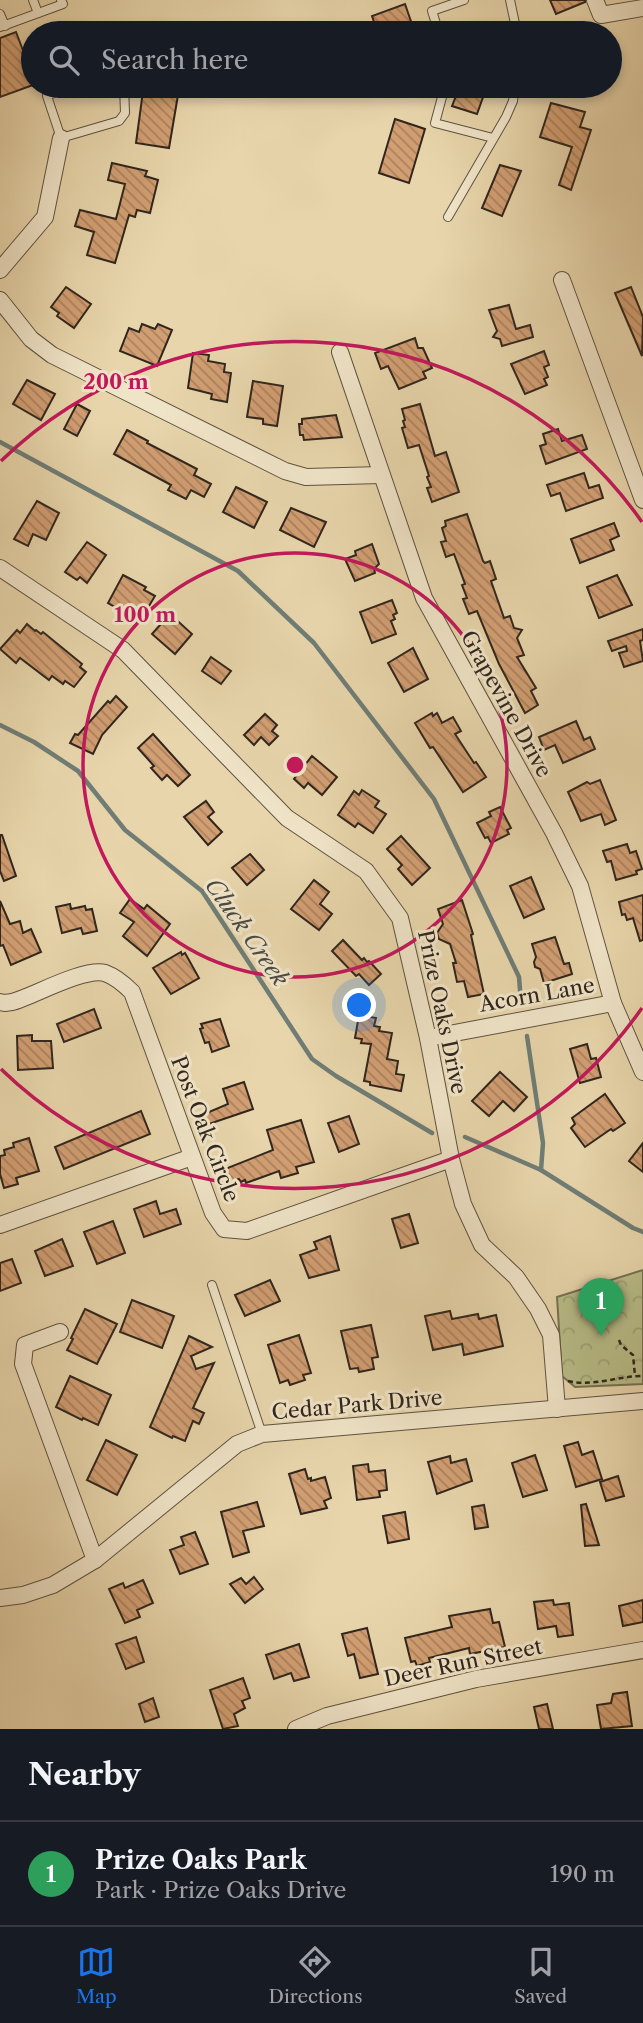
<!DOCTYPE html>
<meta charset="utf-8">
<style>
:root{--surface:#171b24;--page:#242831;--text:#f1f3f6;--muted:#9ea1a6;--line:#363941;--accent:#1a73e8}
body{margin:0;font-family:"Libre Caslon Text",serif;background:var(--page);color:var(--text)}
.you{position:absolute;left:360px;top:1006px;width:24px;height:24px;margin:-18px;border:5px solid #fff;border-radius:50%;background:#1a73e8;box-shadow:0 0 0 10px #1a73e833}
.badge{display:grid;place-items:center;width:46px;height:46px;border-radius:50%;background:var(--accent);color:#fff;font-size:23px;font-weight:700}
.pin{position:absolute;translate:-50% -58px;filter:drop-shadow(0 2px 4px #0008)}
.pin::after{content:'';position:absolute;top:37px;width:24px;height:21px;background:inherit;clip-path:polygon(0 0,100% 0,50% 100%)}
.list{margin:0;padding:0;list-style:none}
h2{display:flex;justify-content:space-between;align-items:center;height:91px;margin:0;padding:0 28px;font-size:30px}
h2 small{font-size:23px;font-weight:400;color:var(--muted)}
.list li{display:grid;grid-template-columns:46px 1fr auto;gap:21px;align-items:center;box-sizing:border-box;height:105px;padding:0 28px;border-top:2px solid var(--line)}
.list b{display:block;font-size:26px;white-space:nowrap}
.list p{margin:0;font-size:23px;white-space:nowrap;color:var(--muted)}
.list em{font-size:23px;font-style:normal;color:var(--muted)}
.icon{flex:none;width:38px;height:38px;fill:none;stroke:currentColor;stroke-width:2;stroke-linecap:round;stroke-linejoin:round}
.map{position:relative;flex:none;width:643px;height:1729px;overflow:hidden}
.search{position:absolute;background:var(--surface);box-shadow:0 4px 10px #0003;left:21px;right:21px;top:21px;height:77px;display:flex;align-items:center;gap:18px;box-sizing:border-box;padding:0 24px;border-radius:38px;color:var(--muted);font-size:26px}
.sheet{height:196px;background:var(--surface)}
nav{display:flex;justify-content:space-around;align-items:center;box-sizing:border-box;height:98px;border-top:2px solid var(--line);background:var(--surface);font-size:19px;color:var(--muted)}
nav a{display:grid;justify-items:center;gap:4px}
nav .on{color:var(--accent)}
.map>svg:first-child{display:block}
.park{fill:url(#park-crowns);stroke:#747252;stroke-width:2}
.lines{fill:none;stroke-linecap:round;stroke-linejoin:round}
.stream{stroke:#6f7d76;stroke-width:4.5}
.building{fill:url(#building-back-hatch);stroke:#30261d;stroke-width:2}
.lane-casing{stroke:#5e5240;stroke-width:10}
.street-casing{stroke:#5e5240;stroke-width:18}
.path{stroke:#30261d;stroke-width:2.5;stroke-dasharray:5 3.5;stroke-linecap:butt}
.lane{stroke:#f0e4c8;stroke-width:8}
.street{stroke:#f0e4c8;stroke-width:16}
.ring{fill:none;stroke:#c2185b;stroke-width:3.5}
.labels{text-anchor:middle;stroke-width:6;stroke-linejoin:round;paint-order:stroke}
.street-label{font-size:21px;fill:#30261d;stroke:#f0e4c8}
.water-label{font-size:23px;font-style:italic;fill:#4a4a42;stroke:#f0e4c8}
.centre{fill:#c2185b;stroke:#f0e4c8;stroke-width:3.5}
.ring-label{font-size:21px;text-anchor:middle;font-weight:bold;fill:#c2185b;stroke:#f0e4c8;stroke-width:6;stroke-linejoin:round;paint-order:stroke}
</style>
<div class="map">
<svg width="643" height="1729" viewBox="0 0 643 1729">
<defs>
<pattern id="park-crowns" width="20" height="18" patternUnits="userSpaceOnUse" patternTransform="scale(1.75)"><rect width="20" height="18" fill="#b8bd88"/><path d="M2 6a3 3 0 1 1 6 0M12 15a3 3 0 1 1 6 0" fill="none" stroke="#9ea275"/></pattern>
<pattern id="building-back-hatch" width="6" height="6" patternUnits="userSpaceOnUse" patternTransform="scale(1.75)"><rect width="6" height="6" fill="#d29f73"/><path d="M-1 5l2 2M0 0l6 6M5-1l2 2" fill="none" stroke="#ab815e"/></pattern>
</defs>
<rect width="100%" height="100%" fill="#e8d5ab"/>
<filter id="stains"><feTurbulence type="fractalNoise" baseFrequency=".00286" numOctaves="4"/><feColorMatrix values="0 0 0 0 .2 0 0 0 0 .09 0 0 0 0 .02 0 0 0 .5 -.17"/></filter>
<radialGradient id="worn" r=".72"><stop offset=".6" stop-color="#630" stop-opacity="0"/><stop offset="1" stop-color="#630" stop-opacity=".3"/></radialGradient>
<!-- park -->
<path class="park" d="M643,1270V1384L575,1387L562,1376L557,1297Z"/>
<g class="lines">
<!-- stream -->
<g class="stream">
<path d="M0,442L238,571L314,643L434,799L519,977L521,1002"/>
<path d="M0,725L34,742L78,771L125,830L202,891L312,1059L336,1076L432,1133"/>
<path d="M527,1036L543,1143L541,1170"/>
<path d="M465,1137L541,1170L633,1228L643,1232"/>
</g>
</g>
<!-- building -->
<g class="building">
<path d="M550,0H585V2L556,14Z"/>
<path d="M405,4L415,33H378L372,16Z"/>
<path d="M16,32L24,53L33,50V85L0,97V38Z"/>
<path d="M460,86H487L477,114L452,106Z"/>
<path d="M143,91L178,95L169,148L136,143Z"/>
<path d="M551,103L585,112L580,127L591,130L571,190L559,185L572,147L540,137Z"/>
<path d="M395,119L425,129L409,183L379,173Z"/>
<path d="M112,163L147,171L145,176L158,180L150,213L137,210L135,217L129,215L115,263L87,255L94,232L75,226L80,210L116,219L125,184L108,180Z"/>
<path d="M500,165L521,171L502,216L482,208Z"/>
<path d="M66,287L91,304L74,328L57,316L59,313L51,307Z"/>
<path d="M631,287L643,317L642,356L615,293Z"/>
<path d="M509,305L516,329L530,325L533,337L502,346L500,339L493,337L497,331L489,310Z"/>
<path d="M142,324L155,329L158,324L172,330L157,366L120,351L129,328L139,332Z"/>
<path d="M415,338L418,348H423L432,368L423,372L426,378L399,389L388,366L381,369L375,353Z"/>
<path d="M544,351L549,365L544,367L548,377L544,379L547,385L525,394L511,364Z"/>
<path d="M193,353L209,355L208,361L225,364L224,372L231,373L227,402L211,399L212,394L188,388Z"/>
<path d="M27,380L55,394L41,420L13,404Z"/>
<path d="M253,381L283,386L277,426L263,424V419L247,417Z"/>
<path d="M77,404L90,411L77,436L64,429Z"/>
<path d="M420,404L435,456L446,452L459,492L432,502L427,488L431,487L427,477L429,476L419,445L408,448L402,428L405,427L403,421L405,420L402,409Z"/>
<path d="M336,415L342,437L304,440L303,435H300L299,424H302V419Z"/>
<path d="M558,429L562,441L582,435L587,449L546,464L540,446L546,444L543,434Z"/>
<path d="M127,430L148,441L147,443L197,469L194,475L211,484L204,497L191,490L186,499L168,490L171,485L114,454Z"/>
<path d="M584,473L589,488L599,485L603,498L566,511L560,493L551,496L547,485Z"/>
<path d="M236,487L267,502L254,528L223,512Z"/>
<path d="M37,501L59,513L46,540L33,534L28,546L14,539Z"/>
<path d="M291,508L326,522L314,547L280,530Z"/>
<path d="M467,514L483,561L485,563L490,561L496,579L491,581L504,618L510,616L514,628L522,630L517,638L524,655L517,657L536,688L531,691L538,705L525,713L499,664L477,611L469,614L463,599L467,598L462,585L465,584L454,554L446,557L441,542L446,541L442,528L446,526L445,521Z"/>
<path d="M614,523L619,536L610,540L614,550L580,563L571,539Z"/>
<path d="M87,542L106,555L87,583L80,577L77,580L65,572Z"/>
<path d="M372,544L379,564L374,569L375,573L355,581L345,559L356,555L355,551Z"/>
<path d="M123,575L146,587L144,590L155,596L143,616L132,610L129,615L108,603Z"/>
<path d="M617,575L632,605L599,618L587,587Z"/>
<path d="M392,600L397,613L393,615L395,619L391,621L396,634L372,643L360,612Z"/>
<path d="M170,614L192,634L175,654L152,634Z"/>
<path d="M27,624L35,631L36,630L41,634L43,632L82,664L80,667L86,672L74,687L65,681L63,684L52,676L49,680L20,658L16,663L0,649L17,630L20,633Z"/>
<path d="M643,629V640L640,641L643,661L624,667L619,653L627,651L626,646L612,651L608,641Z"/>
<path d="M413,648L428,679L404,692L388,663Z"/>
<path d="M211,657L231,671L221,684L202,671Z"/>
<path d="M116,696L127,707L102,735L93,754L70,743L75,734L78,735L108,701L110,703Z"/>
<path d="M432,713L433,716L437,713L442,723L453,717L461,731L455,734L474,763L476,762L486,777L463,792L433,747L430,748L415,723Z"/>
<path d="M265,714L277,725L272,731L278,736L269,745L261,737L254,745L244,735Z"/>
<path d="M576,721L584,740L590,737L595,749L563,763L555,745L544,750L539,737Z"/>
<path d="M153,734L190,775L178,786L167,775L162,780L151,768L154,766L138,748Z"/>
<path d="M312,756L337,777L322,795L308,783L304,788L294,779Z"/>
<path d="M600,780L616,820L605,825L601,814L581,821L568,792L587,782L590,784Z"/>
<path d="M362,790L379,801L375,807L386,814L373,833L358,823L355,827L338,815L354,791L359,795Z"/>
<path d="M206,801L214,812L208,817L222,832L208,845L184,817Z"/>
<path d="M500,807L511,828L507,830L509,834L491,843L488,837L485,838L477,823L491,816L489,812Z"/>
<path d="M0,835H2L16,876L4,881L0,871Z"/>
<path d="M401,836L430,868L412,885L398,869L402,865L387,849Z"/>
<path d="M627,844L630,853L636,851L642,869L636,871L637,874L616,880L611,861L607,862L603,851Z"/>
<path d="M250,854L264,870L247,885L232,868Z"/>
<path d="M531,877L544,909L524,918L510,886Z"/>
<path d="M314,880L329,892L320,904L332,914L319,930L291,909Z"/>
<path d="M643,895V940L640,941L633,918L627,920L625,914L622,915L619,902Z"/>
<path d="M130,899L144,909L147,905L170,924L147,956L123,936L134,922L120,913Z"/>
<path d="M462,900L473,934L471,935L484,994L468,997L464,981L457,982L453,963H456L450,944L439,939L437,933L443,924L438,909Z"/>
<path d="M0,901L10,924L20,921L23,933L31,929L41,952L11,965L3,945L0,946Z"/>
<path d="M70,904L71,909L85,906L86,910L92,909L97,931L83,934L81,928L62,933L56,907Z"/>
<path d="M555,937L564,964L569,963L572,974L544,983L540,969L535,967L534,962L536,957L532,944Z"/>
<path d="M343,940L362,960L364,958L367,962L369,961L381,974L369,985L359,974L356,976L332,951Z"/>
<path d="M181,952L182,955L185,953L199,978L171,994L153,968Z"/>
<path d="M94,1009L101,1028L64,1042L57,1024Z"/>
<path d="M359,1015L376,1018L374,1026L380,1027L379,1031L392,1033L387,1059L398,1061L396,1074L404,1075L401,1091L370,1085V1082L364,1081L371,1044L361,1043L362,1039L355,1038Z"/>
<path d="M220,1019L229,1046L212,1052L209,1042L205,1043L200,1029L203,1028L201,1024Z"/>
<path d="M32,1035V1041H51L53,1068L18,1070L17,1036Z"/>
<path d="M587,1044L591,1059L596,1058L601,1077L580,1083L570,1049Z"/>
<path d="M500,1072L527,1097L514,1111L503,1101L489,1116L472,1101Z"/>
<path d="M244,1082L253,1109L206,1125L202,1115L228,1104L223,1089Z"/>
<path d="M605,1094L625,1123L613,1131L611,1129L585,1147L571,1128L575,1124L572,1118Z"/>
<path d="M141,1111L150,1134L64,1169L55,1147Z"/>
<path d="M349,1116L359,1144L339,1152L328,1123Z"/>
<path d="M301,1120L314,1162L296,1167L298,1173L281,1178L279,1171L246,1183L245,1180L241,1182L239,1179L230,1182L225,1169L273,1150L267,1130Z"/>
<path d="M29,1138L39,1171L16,1178L18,1184L4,1188L0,1174V1156L5,1155L4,1150L14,1147L13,1143Z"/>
<path d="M643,1143V1172L629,1161Z"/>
<path d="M156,1201L160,1214L176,1209L181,1224L144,1237L134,1209Z"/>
<path d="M409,1214L418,1243L401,1248L392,1219Z"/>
<path d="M113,1221L125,1253L97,1264L84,1232Z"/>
<path d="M330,1236L339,1270L309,1278L300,1255L317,1249L314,1242Z"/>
<path d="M62,1239L73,1266L45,1276L35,1251Z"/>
<path d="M12,1259L21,1283L0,1291V1263Z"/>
<path d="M270,1280L280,1301L245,1316L235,1295Z"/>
<path d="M132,1300L174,1316L162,1348L120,1332Z"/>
<path d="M85,1309L117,1324L97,1364L67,1350L73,1339L71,1338Z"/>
<path d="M450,1311L452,1319L478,1314L479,1319L496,1315L503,1346L464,1355L462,1344L433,1350L425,1316Z"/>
<path d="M371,1325L378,1357L372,1358L374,1369L359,1372L358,1368L350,1369L341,1331Z"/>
<path d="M299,1335L311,1373L303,1375L305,1380L290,1385L288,1380L280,1383L268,1345Z"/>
<path d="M189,1336L212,1347L191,1356L196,1369L214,1363L193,1408L204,1413L199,1424L193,1421L185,1441L173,1436L172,1438L150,1427Z"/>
<path d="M70,1376L111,1395L98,1425L83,1418L82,1420L56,1407Z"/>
<path d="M106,1440L137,1455L117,1495L87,1480Z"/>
<path d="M578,1442L582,1455L593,1451L602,1479L576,1487L564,1446Z"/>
<path d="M535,1455L547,1490L523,1497L512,1463Z"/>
<path d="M450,1456L451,1463L466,1459L472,1481L437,1494L428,1462Z"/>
<path d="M368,1464L369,1472L385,1470L387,1490L379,1491L380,1497L357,1500L353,1466Z"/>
<path d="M305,1469L308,1479L311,1478V1481L325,1477L331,1498L324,1501L327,1508L301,1514L289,1474Z"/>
<path d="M618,1476L624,1496L606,1501L600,1482Z"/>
<path d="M257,1502L264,1526L243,1531L249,1552L233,1557L221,1512Z"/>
<path d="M586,1504L599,1545L585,1546L581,1505Z"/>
<path d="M484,1505L488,1527L475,1529L472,1507Z"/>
<path d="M405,1512L409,1539L388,1543L383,1516Z"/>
<path d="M195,1532L208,1564L180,1574L170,1550L184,1545L181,1537Z"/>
<path d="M254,1577L263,1589L245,1603L230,1584L241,1578L246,1584Z"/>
<path d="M143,1580L153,1603L137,1610L140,1617L125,1623L109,1589L123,1583L125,1588Z"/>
<path d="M553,1600L554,1605L569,1603L573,1635L558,1637L556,1626L538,1629L534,1602Z"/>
<path d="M643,1600V1622L623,1626L619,1606Z"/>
<path d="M490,1609L493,1623L499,1622L505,1647L470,1654L469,1648L429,1658L430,1662L417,1666L415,1661L411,1662L405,1638L452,1627L449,1616Z"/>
<path d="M367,1628L378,1674L360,1678L354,1654L348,1656L342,1634Z"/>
<path d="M136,1637L144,1662L126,1669L116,1644Z"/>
<path d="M299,1644L309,1677L294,1681L291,1673L274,1679L266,1655Z"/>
<path d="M243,1678L250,1698L242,1701L245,1708L234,1714L238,1726L223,1729L210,1690Z"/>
<path d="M627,1692L632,1726L601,1729L597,1705L611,1703L613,1694Z"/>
<path d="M153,1698L159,1717L145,1722L139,1704Z"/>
<path d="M547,1704L553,1729H539L534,1707Z"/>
</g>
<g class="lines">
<!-- lane casing -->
<g class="lane-casing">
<g id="lane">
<path d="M33,0L38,13"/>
<path d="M510,0L517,33"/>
<path d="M0,14L5,26"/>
<path d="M0,27L63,4L61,0"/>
<path d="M439,33L432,11L464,0"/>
<path d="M69,86L47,96L61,138L119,121L125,113L124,86"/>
<path d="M445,86L435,123L493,138"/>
<path d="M448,217L506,117L513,101L515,86"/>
<path d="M212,1285L262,1434"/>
</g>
</g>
<!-- street casing -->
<g class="street-casing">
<g id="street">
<path d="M595,0L601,15L643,8"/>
<path d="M0,270L45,217L61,138"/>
<path d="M562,280L643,500"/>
<path d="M0,300L31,339L52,355L285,471L306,477L381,475"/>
<path d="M340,352L424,598L554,833L580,886L613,1003L643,1072"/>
<path d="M0,568L123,650L287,818L366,871L400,918L428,1038L451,1159L463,1204L482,1245L516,1277L538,1309L551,1335L557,1409"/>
<path d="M0,1002C9,1005 18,1000 26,997C44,990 87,968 105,973C116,977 124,984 132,992L213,1213L224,1229L247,1231L451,1159"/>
<path d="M428,1038L613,1003"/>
<path d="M0,1225L192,1157"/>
<path d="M60,1332L25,1345L23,1364L95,1560"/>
<path d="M0,1598L23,1595L53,1585L95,1560L237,1444L262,1434L643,1401"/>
<path d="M296,1729L327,1716L476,1679L643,1650"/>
</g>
</g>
<!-- path -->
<g class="path">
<path d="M619,1340L621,1345L633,1355L635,1376"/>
<path d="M568,1381C594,1387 617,1376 643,1376"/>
</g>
<!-- lane -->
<use href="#lane" class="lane"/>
<!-- street -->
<use href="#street" class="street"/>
</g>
<!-- distance rings -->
<g class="ring">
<circle cx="295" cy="765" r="212"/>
<path d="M642 1008A423 423 0 0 1 1 1069M1 461A423 423 0 0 1 642 522"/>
</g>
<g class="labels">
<!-- street labels -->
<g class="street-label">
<text transform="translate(506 704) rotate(61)" y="7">Grapevine Drive</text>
<text transform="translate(537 995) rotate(-10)" y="7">Acorn Lane</text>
<text transform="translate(442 1012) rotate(78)" y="7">Prize Oaks Drive</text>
<text transform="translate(205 1129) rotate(69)" y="7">Post Oak Circle</text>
<text transform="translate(357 1405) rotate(-5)" y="7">Cedar Park Drive</text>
<text transform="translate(463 1663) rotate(-12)" y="7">Deer Run Street</text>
</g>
<!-- water labels -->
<g class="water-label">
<text transform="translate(247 932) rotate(55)" y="8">Cluck Creek</text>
</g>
</g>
<circle cx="295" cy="765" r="10" class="centre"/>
<g class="ring-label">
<text x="116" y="389">200 m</text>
<text x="145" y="622">100 m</text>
</g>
<rect width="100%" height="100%" filter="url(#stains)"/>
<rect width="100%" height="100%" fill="url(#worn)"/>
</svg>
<div class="you"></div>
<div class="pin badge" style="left:601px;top:1336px;background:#2e9e5b">1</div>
<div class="search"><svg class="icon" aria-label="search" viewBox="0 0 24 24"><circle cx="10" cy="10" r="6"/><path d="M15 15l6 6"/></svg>Search here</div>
</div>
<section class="sheet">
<h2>Nearby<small></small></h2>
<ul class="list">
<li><span class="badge" style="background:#2e9e5b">1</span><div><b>Prize Oaks Park</b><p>Park · Prize Oaks Drive</p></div><em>190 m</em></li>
</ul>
</section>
<nav>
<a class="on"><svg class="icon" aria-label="map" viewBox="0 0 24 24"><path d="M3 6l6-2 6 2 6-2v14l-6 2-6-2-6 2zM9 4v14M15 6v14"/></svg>Map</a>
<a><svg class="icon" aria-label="directions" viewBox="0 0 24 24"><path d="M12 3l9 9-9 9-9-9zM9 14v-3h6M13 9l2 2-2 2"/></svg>Directions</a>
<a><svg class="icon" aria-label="saved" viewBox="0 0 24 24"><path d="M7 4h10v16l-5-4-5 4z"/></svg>Saved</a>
</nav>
